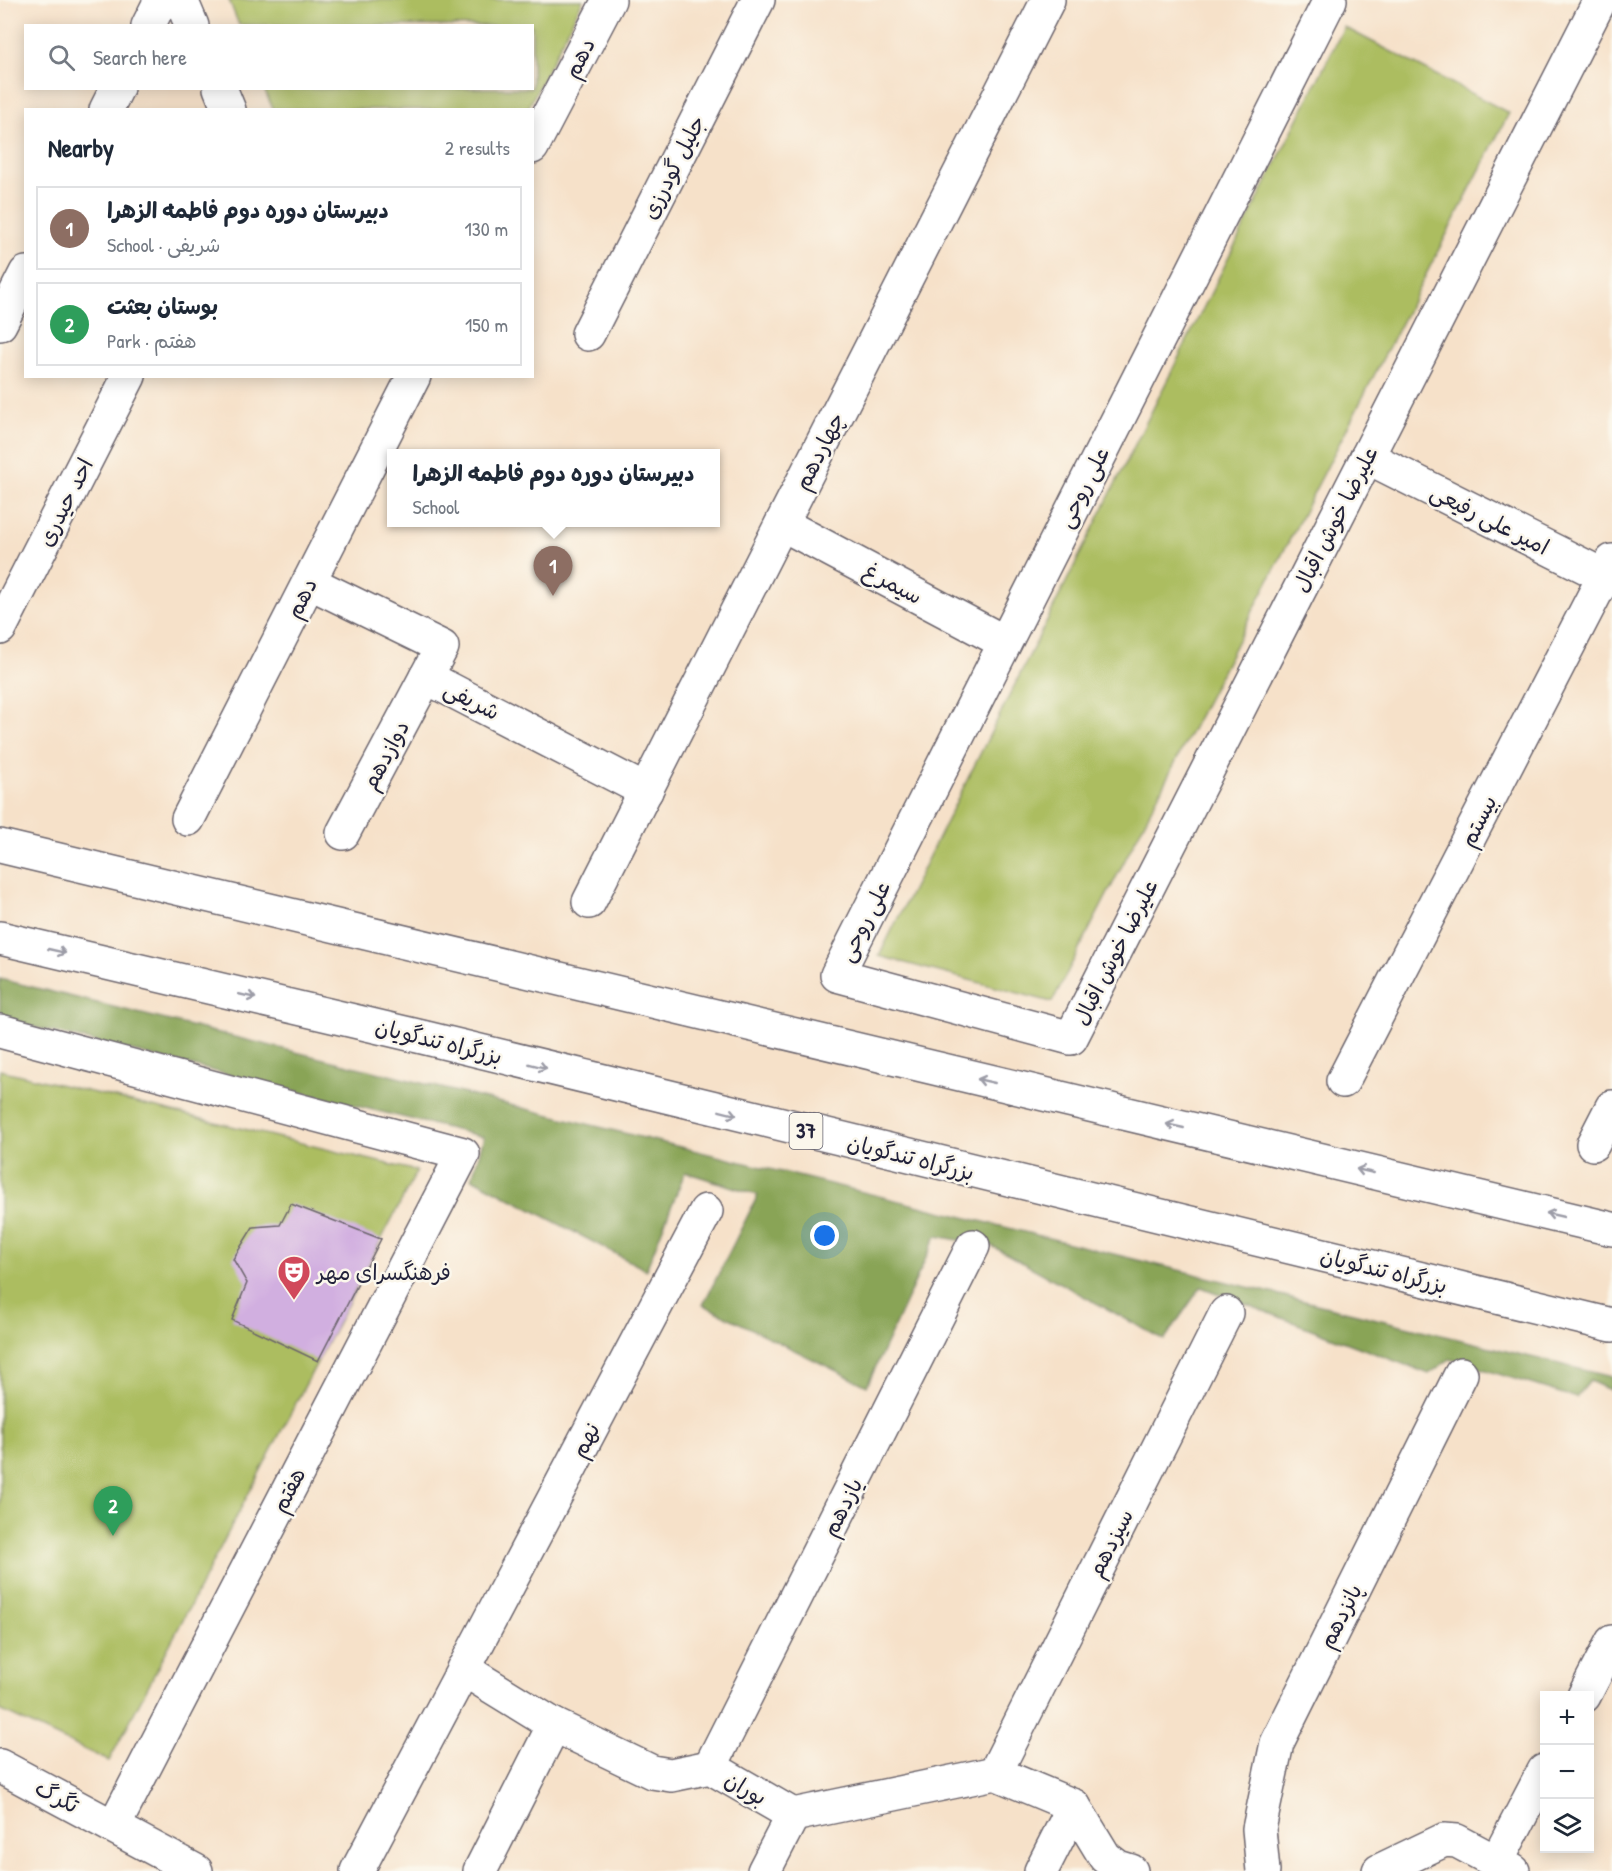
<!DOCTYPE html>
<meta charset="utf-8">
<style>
:root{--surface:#fff;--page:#f6f6f7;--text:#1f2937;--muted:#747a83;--line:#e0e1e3;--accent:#7c3aed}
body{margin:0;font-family:"Patrick Hand","Playpen Sans Arabic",sans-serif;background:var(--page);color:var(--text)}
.controls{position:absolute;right:18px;bottom:18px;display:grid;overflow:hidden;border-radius:0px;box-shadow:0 3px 15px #0003}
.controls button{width:54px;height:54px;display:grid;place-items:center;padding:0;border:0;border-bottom:2px solid var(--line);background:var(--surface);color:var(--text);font:30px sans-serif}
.you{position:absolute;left:825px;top:1236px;width:21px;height:21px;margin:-15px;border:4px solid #fff;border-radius:50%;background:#1a73e8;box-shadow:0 0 0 9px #1a73e833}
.badge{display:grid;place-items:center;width:39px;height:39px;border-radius:50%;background:var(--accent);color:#fff;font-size:20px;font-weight:700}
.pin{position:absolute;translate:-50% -50px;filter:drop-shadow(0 2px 3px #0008)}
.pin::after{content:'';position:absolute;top:32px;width:21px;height:18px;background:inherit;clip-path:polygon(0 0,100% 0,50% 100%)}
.popup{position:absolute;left:387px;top:449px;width:333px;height:78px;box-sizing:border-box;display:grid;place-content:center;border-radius:0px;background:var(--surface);filter:drop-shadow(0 2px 4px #0005);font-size:20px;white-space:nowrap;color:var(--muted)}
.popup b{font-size:22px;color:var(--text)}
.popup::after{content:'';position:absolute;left:50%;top:100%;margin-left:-12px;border:12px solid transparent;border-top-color:var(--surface)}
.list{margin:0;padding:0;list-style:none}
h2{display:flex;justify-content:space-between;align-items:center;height:78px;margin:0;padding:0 24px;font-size:26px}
h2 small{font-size:20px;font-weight:400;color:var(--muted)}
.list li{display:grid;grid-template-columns:39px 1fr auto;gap:18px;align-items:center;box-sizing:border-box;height:84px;margin:0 12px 12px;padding:0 12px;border:2px solid var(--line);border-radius:0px}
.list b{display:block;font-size:22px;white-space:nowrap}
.list p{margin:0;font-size:20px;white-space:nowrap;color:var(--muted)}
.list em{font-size:20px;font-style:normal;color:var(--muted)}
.icon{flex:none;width:33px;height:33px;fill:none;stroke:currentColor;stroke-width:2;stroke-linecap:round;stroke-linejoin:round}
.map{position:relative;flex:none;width:1612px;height:1871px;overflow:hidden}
.search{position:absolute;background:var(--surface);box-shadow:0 3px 15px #0003;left:24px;top:24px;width:510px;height:66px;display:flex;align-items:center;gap:15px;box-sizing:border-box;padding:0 21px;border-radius:0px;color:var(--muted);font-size:22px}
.panel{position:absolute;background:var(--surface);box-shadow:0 3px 15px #0003;left:24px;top:108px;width:510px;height:270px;border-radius:0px}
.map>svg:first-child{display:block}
.green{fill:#acbd60;stroke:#67704e;stroke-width:1.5}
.forest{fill:#89a456;stroke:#566348;stroke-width:1.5}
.building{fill:#d1afe0}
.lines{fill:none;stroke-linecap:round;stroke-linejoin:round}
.minor-casing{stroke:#6c656d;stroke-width:36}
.highway-casing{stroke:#6c656d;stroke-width:36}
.minor{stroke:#fff;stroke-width:33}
.highway{stroke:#fff;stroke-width:33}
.oneway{stroke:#9c9ca7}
.labels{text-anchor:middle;stroke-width:5;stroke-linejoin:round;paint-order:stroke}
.shield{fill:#fbf7ec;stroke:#636270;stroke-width:1.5}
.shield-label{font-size:21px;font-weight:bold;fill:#22223b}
.street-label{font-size:22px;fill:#22223b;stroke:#fbf7ec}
.poi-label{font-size:22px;fill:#22223b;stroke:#fbf7ec;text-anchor:start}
</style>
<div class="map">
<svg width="1612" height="1871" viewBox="0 0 1612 1871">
<rect width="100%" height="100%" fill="#fbf7ec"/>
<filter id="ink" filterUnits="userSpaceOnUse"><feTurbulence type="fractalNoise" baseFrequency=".0167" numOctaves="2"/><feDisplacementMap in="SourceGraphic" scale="12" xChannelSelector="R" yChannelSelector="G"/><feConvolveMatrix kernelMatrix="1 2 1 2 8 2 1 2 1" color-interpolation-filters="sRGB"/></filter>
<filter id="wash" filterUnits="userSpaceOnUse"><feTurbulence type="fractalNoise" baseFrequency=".008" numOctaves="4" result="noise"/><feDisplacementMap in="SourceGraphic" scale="24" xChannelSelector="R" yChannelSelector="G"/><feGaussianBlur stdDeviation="1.35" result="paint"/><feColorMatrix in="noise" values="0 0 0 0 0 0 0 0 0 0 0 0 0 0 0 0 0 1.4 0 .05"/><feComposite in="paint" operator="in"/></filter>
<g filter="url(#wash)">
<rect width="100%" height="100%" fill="#f6e1c9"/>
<!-- green -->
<g class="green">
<path d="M229,0H583L527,110L273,109L264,89L532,88V26L239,25Z"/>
<path d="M1344,27L1509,113L1052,1002L879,956Z"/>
<path d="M0,1070L417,1171L109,1761L0,1710Z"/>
</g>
<!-- forest -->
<path class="forest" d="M0,979L1612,1377V1391L1590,1381L1576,1398L1450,1359L1429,1374L1201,1287L1164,1340L992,1246L936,1236L867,1386L703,1305L758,1195L685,1172L646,1270L472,1178L484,1137L0,1019Z"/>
<g id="blocks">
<!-- building -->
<path class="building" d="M291,1204L381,1239L318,1361L232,1320L247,1283L233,1259L253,1227L280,1225Z"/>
</g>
</g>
<g filter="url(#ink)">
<use href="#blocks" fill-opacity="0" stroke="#6c656d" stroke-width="1.5"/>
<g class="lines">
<!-- minor casing -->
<g class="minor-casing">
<g id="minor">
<path d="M181,0L192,26"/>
<path d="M1330,0L837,975L1071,1038L1600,0"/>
<path d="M148,26L161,0"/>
<path d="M220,88L229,110"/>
<path d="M106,110L117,88"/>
<path d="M532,147L609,0"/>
<path d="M0,324L26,273"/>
<path d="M588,334L758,0"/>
<path d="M1367,457L1612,580"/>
<path d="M782,524L1004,642"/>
<path d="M309,582L442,647L426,677L646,791"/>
<path d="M0,628L129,376"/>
<path d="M188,819L414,376"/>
<path d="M343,833L426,677"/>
<path d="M589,902L1048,0"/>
<path d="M0,1031L463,1154L114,1826"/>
<path d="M1343,1081L1612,561"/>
<path d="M1593,1144L1612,1107"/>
<path d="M463,1669L554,1725L652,1772L671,1775L710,1767L793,1815L995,1773L1074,1806L1105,1857L1118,1867L1131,1871"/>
<path d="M1584,1696L1612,1642"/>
<path d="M0,1766L196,1871"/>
<path d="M710,1767L973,1246"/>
<path d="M995,1773L1226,1313"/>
<path d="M1496,1863L1544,1771"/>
<path d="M357,1871L706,1211"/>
<path d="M480,1871L554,1725"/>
<path d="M764,1871L793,1815"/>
<path d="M1041,1871L1074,1806"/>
<path d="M1263,1871L1259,1829L1277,1743L1461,1374"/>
<path d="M1379,1871L1444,1840L1457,1841L1513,1871"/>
</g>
</g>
<!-- highway casing -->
<g class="highway-casing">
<g id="highway">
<path d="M0,846L1612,1229"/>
<path d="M0,938L422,1037L1612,1325"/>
</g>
</g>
<!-- minor -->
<use href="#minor" class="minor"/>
<!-- highway -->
<use href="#highway" class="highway"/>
</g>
<!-- one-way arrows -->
<defs><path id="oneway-shaft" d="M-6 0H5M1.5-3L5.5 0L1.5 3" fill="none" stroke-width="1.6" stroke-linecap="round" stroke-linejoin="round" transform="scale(1.5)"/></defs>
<g class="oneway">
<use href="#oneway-shaft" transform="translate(57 951) rotate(13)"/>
<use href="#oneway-shaft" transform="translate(247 996) rotate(13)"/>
<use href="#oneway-shaft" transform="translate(538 1066) rotate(14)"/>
<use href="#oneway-shaft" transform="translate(986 1081) rotate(-167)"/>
<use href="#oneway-shaft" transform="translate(728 1113) rotate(14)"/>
<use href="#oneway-shaft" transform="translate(1175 1126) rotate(-167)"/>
<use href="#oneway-shaft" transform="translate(1365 1171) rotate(-167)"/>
<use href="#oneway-shaft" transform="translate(1555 1215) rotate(-167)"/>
</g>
</g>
<!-- icons -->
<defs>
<g id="theatre-pin" transform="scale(1.725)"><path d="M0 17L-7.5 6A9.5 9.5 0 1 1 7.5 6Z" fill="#d1495b" stroke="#fbf7ec"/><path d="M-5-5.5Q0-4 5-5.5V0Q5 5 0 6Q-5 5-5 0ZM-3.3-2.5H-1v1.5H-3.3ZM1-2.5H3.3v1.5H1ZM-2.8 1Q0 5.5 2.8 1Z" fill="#fff"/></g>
</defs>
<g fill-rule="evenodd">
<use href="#theatre-pin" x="294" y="1272"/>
</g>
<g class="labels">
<!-- shield labels -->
<rect class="shield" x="789.5" y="1113" width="33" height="36" rx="4.5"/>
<g class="shield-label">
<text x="806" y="1138">37</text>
</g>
<!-- street labels -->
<g class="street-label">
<text transform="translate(579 58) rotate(-63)" y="8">دهم</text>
<text transform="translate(673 167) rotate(-63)" y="8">جلیل گودرزی</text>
<text transform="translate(819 451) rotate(-63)" y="8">چهاردهم</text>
<text transform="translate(1083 487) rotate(-63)" y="8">علی روحی</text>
<text transform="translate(65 502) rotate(-63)" y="8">احد حیدری</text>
<text transform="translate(1335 519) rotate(-63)" y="8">علیرضا خوش اقبال</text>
<text transform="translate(1490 519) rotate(27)" y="8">امیر علی رفیعی</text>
<text transform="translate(893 583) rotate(28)" y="8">سیمرغ</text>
<text transform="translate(301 598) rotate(-63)" y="8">دهم</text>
<text transform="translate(472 700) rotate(27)" y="8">شریفی</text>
<text transform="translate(385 755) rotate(-62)" y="8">دوازدهم</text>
<text transform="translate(1478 821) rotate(-63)" y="8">بیستم</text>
<text transform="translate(864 921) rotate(-63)" y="8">علی روحی</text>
<text transform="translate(1115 952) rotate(-63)" y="8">علیرضا خوش اقبال</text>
<text transform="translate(439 1041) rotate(14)" y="8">بزرگراه تندگویان</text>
<text transform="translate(911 1157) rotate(14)" y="8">بزرگراه تندگویان</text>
<text transform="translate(1384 1270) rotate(14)" y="8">بزرگراه تندگویان</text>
<text transform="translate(585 1440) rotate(-62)" y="8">نهم</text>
<text transform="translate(288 1490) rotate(-63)" y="8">هفتم</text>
<text transform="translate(842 1507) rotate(-63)" y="8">یازدهم</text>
<text transform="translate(1110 1543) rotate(-63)" y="8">سیزدهم</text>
<text transform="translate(1340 1616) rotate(-63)" y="8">پانزدهم</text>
<text transform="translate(746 1788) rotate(30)" y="8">بوران</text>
<text transform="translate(57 1796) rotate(28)" y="8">تگرگ</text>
</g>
<!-- poi labels -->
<g class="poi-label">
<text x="317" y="1280">فرهنگسرای مهر</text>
</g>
</g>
</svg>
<div class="controls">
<button>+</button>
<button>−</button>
<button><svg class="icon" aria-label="layers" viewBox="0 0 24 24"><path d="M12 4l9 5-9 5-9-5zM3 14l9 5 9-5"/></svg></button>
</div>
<div class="you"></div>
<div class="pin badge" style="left:553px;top:596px;background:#8d6e63">1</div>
<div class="popup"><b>دبیرستان دوره دوم فاطمه الزهرا</b>School</div>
<div class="pin badge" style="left:113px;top:1536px;background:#2e9e5b">2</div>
<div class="search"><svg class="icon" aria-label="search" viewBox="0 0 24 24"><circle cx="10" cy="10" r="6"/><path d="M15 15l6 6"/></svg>Search here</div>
<section class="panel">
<h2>Nearby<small>2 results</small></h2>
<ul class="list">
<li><span class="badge" style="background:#8d6e63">1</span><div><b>دبیرستان دوره دوم فاطمه الزهرا</b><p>School · شریفی</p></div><em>130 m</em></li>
<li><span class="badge" style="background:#2e9e5b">2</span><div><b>بوستان بعثت</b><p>Park · هفتم</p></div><em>150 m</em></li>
</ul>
</section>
</div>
